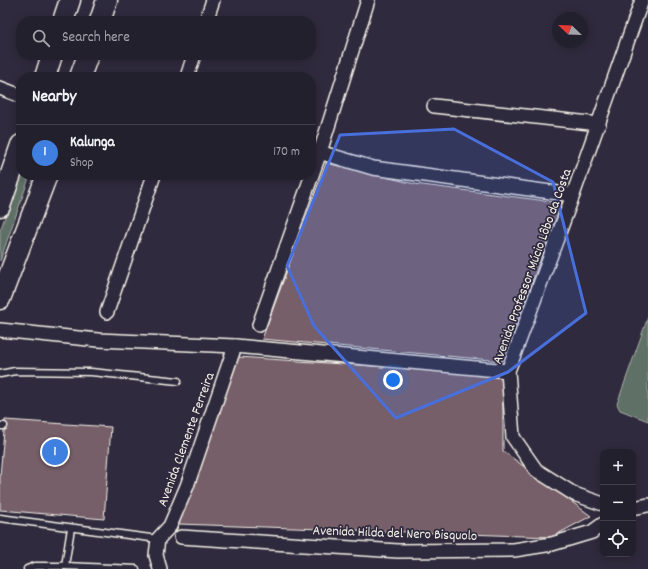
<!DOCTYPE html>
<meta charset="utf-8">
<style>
:root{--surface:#23202e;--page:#2f2d3a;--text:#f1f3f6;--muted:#a3a3aa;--line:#403e4a;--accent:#ffd166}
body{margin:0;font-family:Dekko,sans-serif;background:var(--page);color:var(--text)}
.controls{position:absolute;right:12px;bottom:12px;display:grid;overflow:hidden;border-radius:8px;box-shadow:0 2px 10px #0003}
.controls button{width:36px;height:36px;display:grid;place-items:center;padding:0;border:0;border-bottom:1px solid var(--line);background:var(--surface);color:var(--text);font:20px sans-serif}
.compass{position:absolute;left:552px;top:12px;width:36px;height:36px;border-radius:50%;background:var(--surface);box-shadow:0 2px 10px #0003;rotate:293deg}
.you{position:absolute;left:393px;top:380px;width:14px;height:14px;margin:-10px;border:3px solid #fff;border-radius:50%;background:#1a73e8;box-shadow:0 0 0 6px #1a73e833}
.badge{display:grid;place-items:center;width:26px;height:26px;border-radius:50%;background:var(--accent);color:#fff;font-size:13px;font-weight:700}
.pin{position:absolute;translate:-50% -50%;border:2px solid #fff;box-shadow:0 1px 4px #0006}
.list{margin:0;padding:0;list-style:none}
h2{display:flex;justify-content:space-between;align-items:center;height:52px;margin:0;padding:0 16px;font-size:17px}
h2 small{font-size:13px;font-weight:400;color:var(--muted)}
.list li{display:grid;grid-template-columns:26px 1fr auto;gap:12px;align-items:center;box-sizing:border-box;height:56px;padding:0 16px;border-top:1px solid var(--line)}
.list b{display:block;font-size:15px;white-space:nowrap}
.list p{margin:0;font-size:13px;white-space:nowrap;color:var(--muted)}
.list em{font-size:13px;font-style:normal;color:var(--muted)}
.icon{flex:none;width:22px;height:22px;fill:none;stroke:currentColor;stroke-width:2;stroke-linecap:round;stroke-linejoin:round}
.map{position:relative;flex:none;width:648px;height:569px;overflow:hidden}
.search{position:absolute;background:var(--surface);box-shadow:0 2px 10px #0003;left:16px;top:16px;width:300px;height:44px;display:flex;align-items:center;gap:10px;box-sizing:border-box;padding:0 14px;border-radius:16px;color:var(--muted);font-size:15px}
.panel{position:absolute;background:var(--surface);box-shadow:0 2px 10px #0003;left:16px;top:72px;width:300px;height:108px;border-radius:16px}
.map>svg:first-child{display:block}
.green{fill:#5e6f66;stroke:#a9b0a7}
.building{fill:#775f69;stroke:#f4f1e8}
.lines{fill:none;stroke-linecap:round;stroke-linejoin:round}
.service-casing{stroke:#f4f1e8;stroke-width:9}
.minor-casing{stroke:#f4f1e8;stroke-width:16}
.primary-casing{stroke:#f4f1e8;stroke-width:23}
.service{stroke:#2f2a3d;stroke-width:6}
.minor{stroke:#2f2a3d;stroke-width:13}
.primary{stroke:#2f2a3d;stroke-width:20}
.marked{fill:#486fdb;fill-opacity:0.2;stroke:#486fdb;stroke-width:3;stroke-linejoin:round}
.labels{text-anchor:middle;stroke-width:3.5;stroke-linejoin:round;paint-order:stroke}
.street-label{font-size:14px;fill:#f4f1e8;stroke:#2f2a3d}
</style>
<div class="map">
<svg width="648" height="569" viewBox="0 0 648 569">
<rect width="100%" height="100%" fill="#2f2a3d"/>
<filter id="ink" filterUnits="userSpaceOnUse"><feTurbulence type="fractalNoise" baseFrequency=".025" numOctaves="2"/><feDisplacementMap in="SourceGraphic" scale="8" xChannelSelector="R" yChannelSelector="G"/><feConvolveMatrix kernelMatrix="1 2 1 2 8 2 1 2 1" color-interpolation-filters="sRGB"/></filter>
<g filter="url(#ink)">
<!-- green -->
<g class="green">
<path d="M21,171V175H30L0,261V231Z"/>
<path d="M648,317V421L620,410L617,404Z"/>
</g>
<!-- building -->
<g class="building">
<path d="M326,163L415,184L562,203L502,361L262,339Z"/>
<path d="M239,357L503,375V451L591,516L552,537L178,524Z"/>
<path d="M5,420L111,427L104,519L0,510V476Z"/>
</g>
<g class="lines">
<!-- service casing -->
<g class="service-casing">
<g id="service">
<path d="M0,374L15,371L91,372L178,381"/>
<path d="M0,426H4"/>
<path d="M0,518L158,539"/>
<path d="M65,566L71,528"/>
<path d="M27,569L35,566H65L136,569"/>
</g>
</g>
<!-- minor casing -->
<g class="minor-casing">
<g id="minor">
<path d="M206,21L213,0"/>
<path d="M187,77L194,55"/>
<path d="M0,88L21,96"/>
<path d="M434,106L599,124"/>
<path d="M312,150L373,168L573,195"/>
<path d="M107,312L154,175"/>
<path d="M259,325L320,152L368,0"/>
<path d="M0,330L98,340L235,346L508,371"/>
<path d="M603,504L574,494L536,470L513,437L508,371L573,195L642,0"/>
<path d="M633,508L648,505"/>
<path d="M181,537L398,551L514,550L552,544L592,532L603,524"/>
<path d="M160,569L156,555L158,539L170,526L187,486L235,346"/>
</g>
</g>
<!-- primary casing -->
<g class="primary-casing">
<g id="primary">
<path d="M63,21L70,0"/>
<path d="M100,21L107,0"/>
<path d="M45,77L52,55"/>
<path d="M80,77L88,55"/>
<path d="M0,206L21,145"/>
<path d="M0,299L47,175"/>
</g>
</g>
<!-- service -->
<use href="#service" class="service"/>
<!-- minor -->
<use href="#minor" class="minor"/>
<!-- primary -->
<use href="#primary" class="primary"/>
</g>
</g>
<!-- marked area -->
<path class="marked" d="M454,129L553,182L586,313L508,372L396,418L314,326L287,266L340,135Z"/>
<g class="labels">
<!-- street labels -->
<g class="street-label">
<text transform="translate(531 266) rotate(-70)" y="5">Avenida Professor Múcio Lôbo da Costa</text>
<text transform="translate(185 439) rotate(-70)" y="5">Avenida Clemente Ferreira</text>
<text transform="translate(395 532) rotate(2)" y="5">Avenida Hilda del Nero Bisquolo</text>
</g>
</g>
</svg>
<div class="controls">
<button>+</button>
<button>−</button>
<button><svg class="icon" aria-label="locate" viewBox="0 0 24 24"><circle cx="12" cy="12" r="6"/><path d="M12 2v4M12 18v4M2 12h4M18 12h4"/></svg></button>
</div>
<svg class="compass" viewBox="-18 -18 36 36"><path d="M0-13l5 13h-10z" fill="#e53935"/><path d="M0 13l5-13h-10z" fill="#a3a3aa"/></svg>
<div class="you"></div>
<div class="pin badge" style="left:55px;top:452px;background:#3f7fe0">1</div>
<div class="search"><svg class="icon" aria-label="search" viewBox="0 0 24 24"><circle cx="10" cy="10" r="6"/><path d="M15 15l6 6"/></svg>Search here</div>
<section class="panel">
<h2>Nearby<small></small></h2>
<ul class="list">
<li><span class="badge" style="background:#3f7fe0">1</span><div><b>Kalunga</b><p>Shop</p></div><em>170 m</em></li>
</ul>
</section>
</div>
